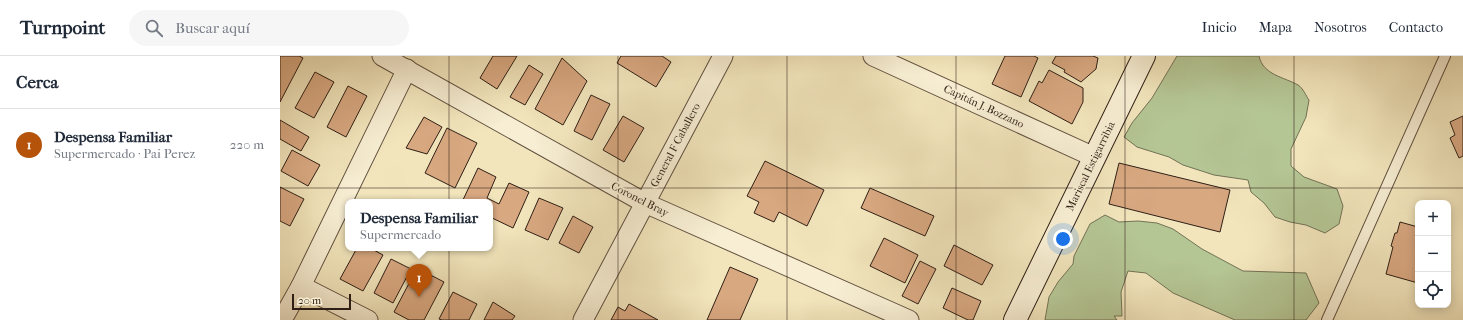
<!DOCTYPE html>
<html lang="es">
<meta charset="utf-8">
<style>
:root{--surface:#fff;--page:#f6f6f7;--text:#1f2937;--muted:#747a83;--line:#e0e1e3;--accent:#b45309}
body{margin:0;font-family:"IM FELL French Canon",serif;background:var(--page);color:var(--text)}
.controls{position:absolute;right:12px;bottom:12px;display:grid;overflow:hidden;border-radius:8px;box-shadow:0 2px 10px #0003}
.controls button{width:36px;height:36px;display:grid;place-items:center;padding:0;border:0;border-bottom:1px solid var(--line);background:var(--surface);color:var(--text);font:20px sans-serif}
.scale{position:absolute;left:12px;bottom:10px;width:59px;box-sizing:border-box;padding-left:4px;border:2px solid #2f1f15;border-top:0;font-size:11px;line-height:14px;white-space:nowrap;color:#2f1f15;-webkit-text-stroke:3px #f7eed3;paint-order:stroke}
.you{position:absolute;left:783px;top:183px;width:14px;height:14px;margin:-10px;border:3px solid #fff;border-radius:50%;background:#1a73e8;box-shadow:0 0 0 6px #1a73e833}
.badge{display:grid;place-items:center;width:26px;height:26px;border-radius:50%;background:var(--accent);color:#fff;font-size:13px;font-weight:700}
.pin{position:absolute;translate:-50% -33px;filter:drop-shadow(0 1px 2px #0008)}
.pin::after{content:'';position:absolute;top:21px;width:14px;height:12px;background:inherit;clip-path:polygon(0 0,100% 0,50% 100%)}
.popup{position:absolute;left:65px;top:143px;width:148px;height:52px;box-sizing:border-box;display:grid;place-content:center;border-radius:8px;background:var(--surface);filter:drop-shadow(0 1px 3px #0005);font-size:13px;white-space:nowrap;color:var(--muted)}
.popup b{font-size:15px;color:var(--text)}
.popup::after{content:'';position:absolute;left:50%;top:100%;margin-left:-8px;border:8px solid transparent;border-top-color:var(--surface)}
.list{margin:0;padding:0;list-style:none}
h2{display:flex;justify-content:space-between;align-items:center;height:52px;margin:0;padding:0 16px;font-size:17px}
h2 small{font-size:13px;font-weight:400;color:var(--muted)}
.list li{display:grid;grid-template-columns:26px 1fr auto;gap:12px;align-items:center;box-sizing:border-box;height:72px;padding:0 16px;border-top:1px solid var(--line)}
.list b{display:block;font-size:15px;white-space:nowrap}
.list p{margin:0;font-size:13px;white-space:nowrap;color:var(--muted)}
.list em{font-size:13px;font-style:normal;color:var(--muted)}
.icon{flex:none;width:22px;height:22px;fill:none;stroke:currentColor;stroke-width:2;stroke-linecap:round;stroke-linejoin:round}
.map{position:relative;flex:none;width:1183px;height:264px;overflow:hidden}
header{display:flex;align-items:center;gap:24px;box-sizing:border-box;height:56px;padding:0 20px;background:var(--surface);border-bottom:1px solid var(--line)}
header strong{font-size:19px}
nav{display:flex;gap:22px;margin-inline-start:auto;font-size:14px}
.search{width:280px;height:36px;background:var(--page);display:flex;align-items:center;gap:10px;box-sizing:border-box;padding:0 14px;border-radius:22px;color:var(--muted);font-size:15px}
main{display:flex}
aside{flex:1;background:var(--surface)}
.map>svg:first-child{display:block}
.green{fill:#b5c695;stroke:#727255}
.building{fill:#d8a881;stroke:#2f1f15}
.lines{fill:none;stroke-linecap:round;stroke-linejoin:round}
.lane-casing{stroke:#60503f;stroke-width:12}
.street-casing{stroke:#60503f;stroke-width:21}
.secondary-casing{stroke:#2f1f15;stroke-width:24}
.lane{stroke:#f7eed3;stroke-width:10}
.street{stroke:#f7eed3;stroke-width:19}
.secondary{stroke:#f7eed3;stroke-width:22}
.grid{fill:none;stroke:#2f1f15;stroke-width:1;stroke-opacity:0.55}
.labels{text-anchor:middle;stroke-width:4;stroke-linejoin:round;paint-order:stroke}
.street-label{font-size:11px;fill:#2f1f15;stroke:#f7eed3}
</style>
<header>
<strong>Turnpoint</strong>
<div class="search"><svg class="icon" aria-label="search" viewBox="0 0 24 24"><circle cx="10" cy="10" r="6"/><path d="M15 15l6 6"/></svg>Buscar aquí</div>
<nav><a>Inicio</a><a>Mapa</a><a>Nosotros</a><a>Contacto</a></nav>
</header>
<main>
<aside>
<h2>Cerca<small></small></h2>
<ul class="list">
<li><span class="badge">1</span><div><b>Despensa Familiar</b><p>Supermercado · Pai Perez</p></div><em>220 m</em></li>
</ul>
</aside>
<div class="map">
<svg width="1183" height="264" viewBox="0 0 1183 264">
<rect width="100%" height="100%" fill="#f2e5bc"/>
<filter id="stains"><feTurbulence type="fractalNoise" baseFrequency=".005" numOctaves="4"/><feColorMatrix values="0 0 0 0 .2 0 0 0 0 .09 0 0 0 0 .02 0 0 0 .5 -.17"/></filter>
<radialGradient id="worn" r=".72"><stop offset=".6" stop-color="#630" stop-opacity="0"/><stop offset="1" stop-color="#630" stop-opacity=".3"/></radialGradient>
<!-- green -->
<g class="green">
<path d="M897,0H979C983,19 1004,21 1018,29C1023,32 1026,40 1029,44L1026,61L1011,93V110L1024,121L1057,133L1063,150L1059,168L1045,177L1026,169L1010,166L995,161L984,147L971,136L968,124L934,119L903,109L889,101L857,91L844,81L852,67L872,42Z"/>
<path d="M825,159L839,166L858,165L877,167L893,173L922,193L963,215L1026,217L1039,247L1026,264H955L893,237L866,217L848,215L841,236L842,260H834L837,264H765L769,241L778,226L793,208L794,200L810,168Z"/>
</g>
<!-- building -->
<g class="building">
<path d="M0,0H19L23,2L0,46Z"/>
<path d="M213,0H237L217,33L200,22Z"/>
<path d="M341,0H382L391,6L376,31L337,7Z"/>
<path d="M725,0H754L758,2L741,41L712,28Z"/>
<path d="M776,0H813L818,2L816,13L801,26L784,16L785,14L772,7Z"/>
<path d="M282,2L307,25L283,69L255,53Z"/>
<path d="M249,9L263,18L245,49L230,41Z"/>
<path d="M769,14L803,32V46L792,68L749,45L759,25L762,27Z"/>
<path d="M35,16L54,26L34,62L15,52Z"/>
<path d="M68,30L87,40L66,81L47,71Z"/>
<path d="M311,39L330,48L312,84L294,75Z"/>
<path d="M343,60L364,72L344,106L323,94Z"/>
<path d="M1183,60V100L1179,102L1170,82L1175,79L1170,66Z"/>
<path d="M144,61L162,71L147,98L126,92Z"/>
<path d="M0,64L29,81L21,95L0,83Z"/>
<path d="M167,72L197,87L175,132L145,117Z"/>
<path d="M12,94L40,109L28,130L1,115Z"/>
<path d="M485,105L544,134L527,170L499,156L494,166L474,157L479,146L467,140Z"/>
<path d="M839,107L950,134L940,176L829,148Z"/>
<path d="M198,112L216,121L207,142L219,148L229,127L249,136L233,172L210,161V146H182Z"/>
<path d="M0,131L24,143L10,170L0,165Z"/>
<path d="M590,132L654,160L645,180L581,152Z"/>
<path d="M259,142L283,152L268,184L245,174Z"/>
<path d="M293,160L313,171L299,197L279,187Z"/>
<path d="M1120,166L1138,171V227L1106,218L1113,191L1111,190L1115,177H1117Z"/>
<path d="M604,182L638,199L625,227L590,210Z"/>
<path d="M674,189L713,209L702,229L664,210Z"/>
<path d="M77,192H90L103,199L83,235L60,223Z"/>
<path d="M111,203L131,213L113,247L94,237Z"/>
<path d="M640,205L656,213L638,248L622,240Z"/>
<path d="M450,211L478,223L460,264H427Z"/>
<path d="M137,212L164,226L144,264H129L114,256Z"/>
<path d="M672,232L701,245L693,264H688L663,252Z"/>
<path d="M173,236L197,248L189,264H162L159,263Z"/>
<path d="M213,246L235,260L232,264H204Z"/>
<path d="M349,248L378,264H331L338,251L345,255Z"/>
</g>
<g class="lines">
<!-- lane casing -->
<g class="lane-casing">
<path id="lane" d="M1047,264L1165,0"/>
</g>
<!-- street casing -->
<g class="street-casing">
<g id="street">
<path d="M102,0L365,147L629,264"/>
<path d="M593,0L814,101"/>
<path d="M21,230L88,264"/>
<path d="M2,264L21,230L127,13"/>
<path d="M303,264L443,0"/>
</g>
</g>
<!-- secondary casing -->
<g class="secondary-casing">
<path id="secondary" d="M735,264L864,0"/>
</g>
<!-- lane -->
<use href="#lane" class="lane"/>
<!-- street -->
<use href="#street" class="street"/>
<!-- secondary -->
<use href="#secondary" class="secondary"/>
</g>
<!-- grid -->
<path class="grid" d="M169,0V264M338,0V264M507,0V264M676,0V264M845,0V264M1014,0V264M0,132H1183"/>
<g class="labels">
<!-- street labels -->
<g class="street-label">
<text transform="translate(704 50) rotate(25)" y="4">Capitán J. Bozzano</text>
<text transform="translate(395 89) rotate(-62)" y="4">General F Caballero</text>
<text transform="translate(810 110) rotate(-64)" y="4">Mariscal Estigarribia</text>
<text transform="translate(360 143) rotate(27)" y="4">Coronel Bray</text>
</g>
</g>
<rect width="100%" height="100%" filter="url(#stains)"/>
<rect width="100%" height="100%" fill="url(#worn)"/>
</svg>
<div class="controls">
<button>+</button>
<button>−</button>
<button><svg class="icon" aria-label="locate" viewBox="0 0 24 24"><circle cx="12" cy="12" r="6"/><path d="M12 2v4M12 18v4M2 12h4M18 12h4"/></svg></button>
</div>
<div class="scale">20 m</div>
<div class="you"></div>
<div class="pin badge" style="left:139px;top:241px">1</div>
<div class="popup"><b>Despensa Familiar</b>Supermercado</div>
</div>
</main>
